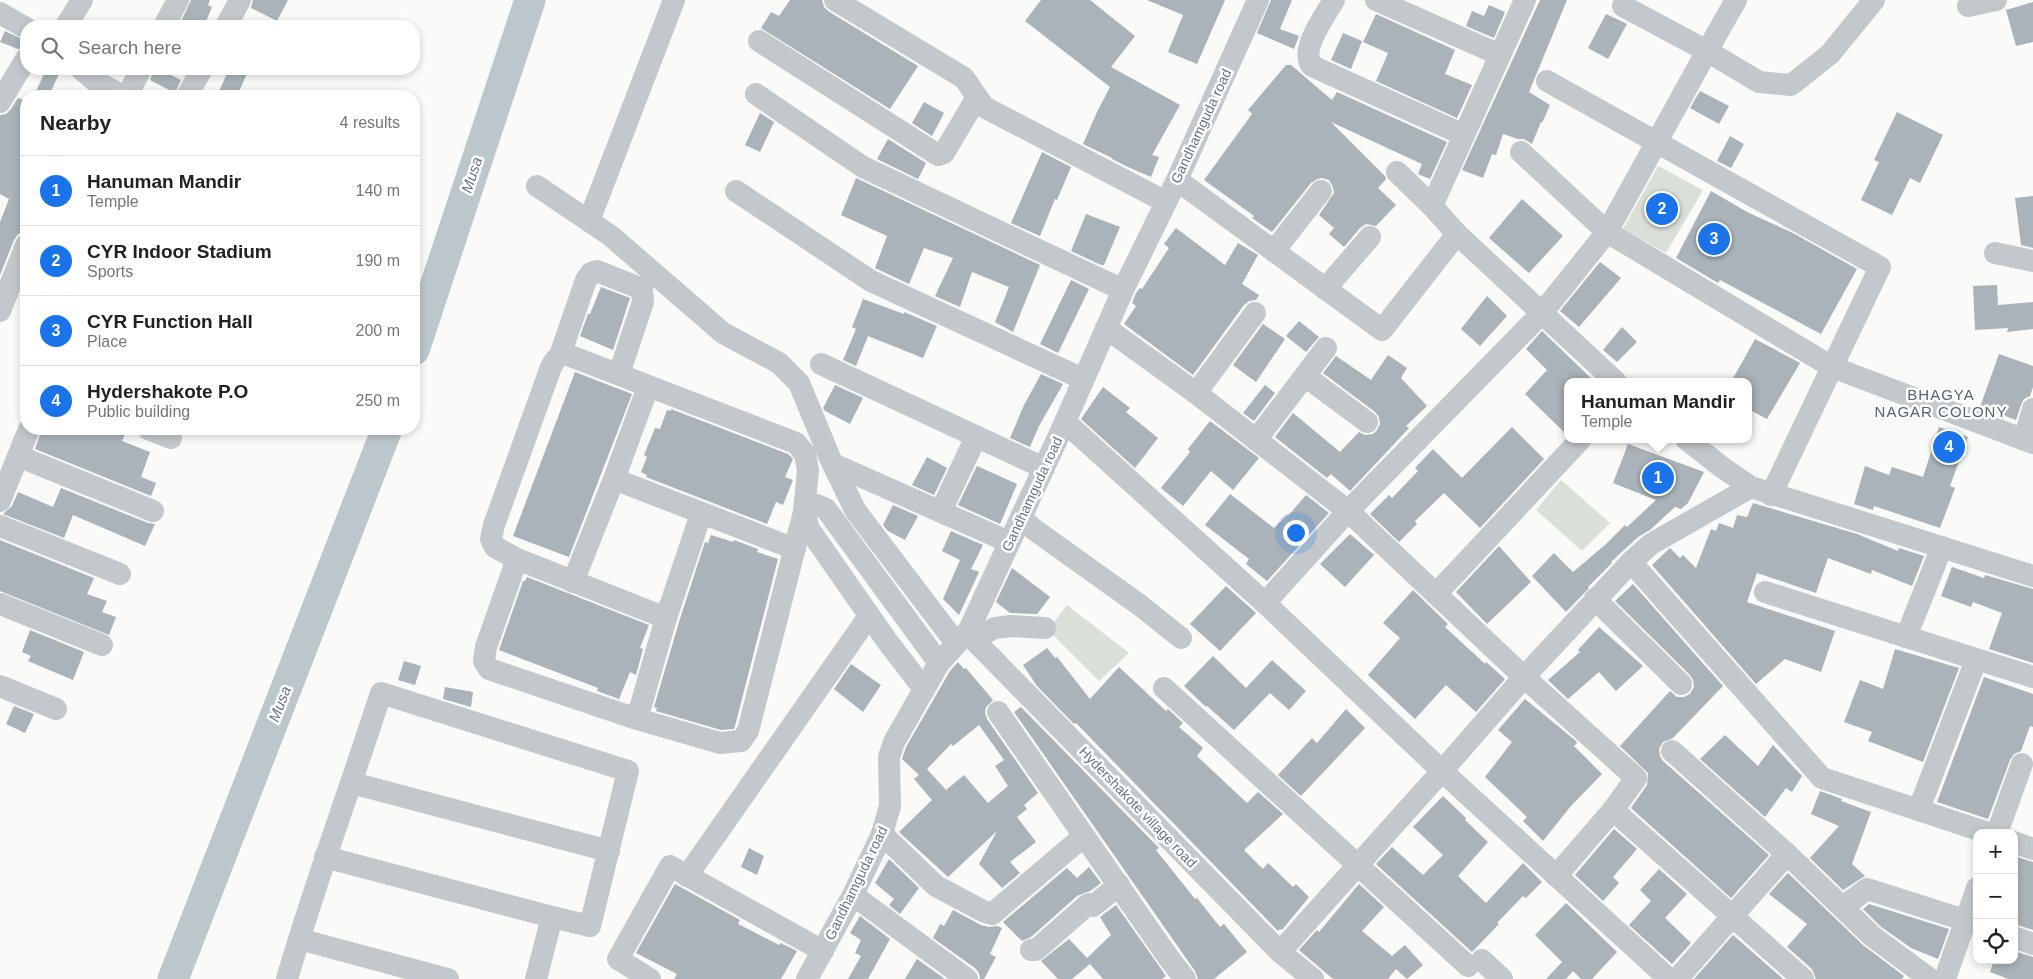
<!DOCTYPE html>
<meta charset="utf-8">
<style>
:root{--surface:#fff;--page:#f6f6f6;--text:#222;--muted:#767676;--line:#e0e0e0;--accent:#1a73e8}
body{margin:0;font-family:Helvetica,sans-serif;background:var(--page);color:var(--text)}
.controls{position:absolute;right:15px;bottom:15px;display:grid;overflow:hidden;border-radius:10px;box-shadow:0 2px 8px #0003}
.controls button{width:45px;height:45px;display:grid;place-items:center;padding:0;border:0;border-bottom:1px solid var(--line);background:var(--surface);color:var(--text);font:25px sans-serif}
.you{position:absolute;left:1295px;top:532px;width:18px;height:18px;margin:-12px;border:4px solid #fff;border-radius:50%;background:#1a73e8;box-shadow:0 0 0 8px #1a73e833}
.badge{display:grid;place-items:center;width:32px;height:32px;border-radius:50%;background:var(--accent);color:#fff;font-size:16px;font-weight:700}
.pin{position:absolute;translate:-50% -50%;border:2px solid #fff;box-shadow:0 1px 5px #0006}
.popup{position:absolute;left:1564px;top:378px;width:188px;height:65px;box-sizing:border-box;display:grid;place-content:center;border-radius:10px;background:var(--surface);filter:drop-shadow(0 1px 4px #0005);font-size:16px;white-space:nowrap;color:var(--muted)}
.popup b{font-size:19px;color:var(--text)}
.popup::after{content:'';position:absolute;left:50%;top:100%;margin-left:-10px;border:10px solid transparent;border-top-color:var(--surface)}
.list{margin:0;padding:0;list-style:none}
h2{display:flex;justify-content:space-between;align-items:center;height:65px;margin:0;padding:0 20px;font-size:21px}
h2 small{font-size:16px;font-weight:400;color:var(--muted)}
.list li{display:grid;grid-template-columns:32px 1fr auto;gap:15px;align-items:center;box-sizing:border-box;height:70px;padding:0 20px;border-top:1px solid var(--line)}
.list b{display:block;font-size:19px;white-space:nowrap}
.list p{margin:0;font-size:16px;white-space:nowrap;color:var(--muted)}
.list em{font-size:16px;font-style:normal;color:var(--muted)}
.icon{flex:none;width:28px;height:28px;fill:none;stroke:currentColor;stroke-width:2;stroke-linecap:round;stroke-linejoin:round}
.map{position:relative;flex:none;width:2033px;height:979px;overflow:hidden}
.search{position:absolute;background:var(--surface);box-shadow:0 2px 8px #0003;left:20px;top:20px;width:400px;height:55px;display:flex;align-items:center;gap:12px;box-sizing:border-box;padding:0 18px;border-radius:20px;color:var(--muted);font-size:19px}
.panel{position:absolute;background:var(--surface);box-shadow:0 2px 8px #0003;left:20px;top:90px;width:400px;height:345px;border-radius:20px}
.map>svg:first-child{display:block}
.green{fill:#dadfd7}
.lines{fill:none;stroke-linecap:round;stroke-linejoin:round}
.river{stroke:#bbc7cb;stroke-width:31}
.building{fill:#aab3b9;fill-rule:evenodd}
.minor{stroke:#c3c8cc;stroke-width:22}
.labels{text-anchor:middle;stroke-width:5;stroke-linejoin:round;paint-order:stroke}
.street-label{font-size:14px;fill:#657683;stroke:#fff}
.water-label{font-size:15px;font-style:italic;fill:#60757c;stroke:#fff}
.neighbourhood-label{font-size:15px;letter-spacing:1px;fill:#57646e;stroke:#fff}
</style>
<div class="map">
<svg width="2033" height="979" viewBox="0 0 2033 979">
<rect width="100%" height="100%" fill="#fafaf8"/>
<!-- green -->
<g class="green">
<path d="M1658,166L1703,190L1666,253L1623,229Z"/>
<path d="M1561,480L1610,523L1582,551L1536,510Z"/>
<path d="M1067,605L1129,653L1099,681L1048,630Z"/>
</g>
<g class="lines">
<!-- river -->
<g class="river">
<path d="M414,350L530,0"/>
<path d="M173,979L387,429"/>
</g>
</g>
<!-- building -->
<g class="building">
<path d="M191,0H210L208,5L212,7L204,26H179Z"/>
<path d="M253,0H288L277,21L251,8Z"/>
<path d="M790,0H822L824,7L828,11L918,66L890,109L761,28L771,12L779,16Z"/>
<path d="M1041,0H1090L1135,36L1111,67L1180,105L1152,155L1159,157L1151,177L1130,168L1112,159V158L1083,144L1097,112L1110,87L1025,21Z"/>
<path d="M1147,0H1225L1197,64L1168,52L1183,15Z"/>
<path d="M1271,0H1292L1280,29L1299,36L1294,49L1257,33Z"/>
<path d="M1540,0H1567L1529,92L1550,105L1542,123L1541,122L1532,144L1524,139H1518L1503,134L1496,155L1492,154L1483,178L1462,170Z"/>
<path d="M2033,2V42L2016,46L2006,10Z"/>
<path d="M1489,5L1505,12L1494,38L1466,26L1472,11L1484,16Z"/>
<path d="M1376,14L1455,50L1445,74L1472,85L1457,118L1376,81L1388,53L1363,42Z"/>
<path d="M1606,14L1627,24L1608,59L1588,48Z"/>
<path d="M5,31L26,41V46L18,49L0,42Z"/>
<path d="M1343,33L1362,41L1351,69L1331,60Z"/>
<path d="M1286,65H1291L1332,100L1337,92L1447,142L1430,179L1418,174L1422,164L1331,122L1385,176L1386,179L1378,188L1396,205L1376,226L1366,224L1360,228L1344,247L1329,234L1334,228L1319,215L1334,193L1333,187L1329,180L1322,178L1317,179L1311,183L1272,232L1252,218L1254,216L1204,180L1252,114L1248,110Z"/>
<path d="M46,69H61L49,96H34Z"/>
<path d="M154,69H159L181,80L175,93L150,80Z"/>
<path d="M229,69H249L237,96H217Z"/>
<path d="M1700,91L1729,106L1719,124L1690,108Z"/>
<path d="M18,98L26,101V232L18,234L14,240L0,275V222L9,199L0,194V115L6,114L11,109Z"/>
<path d="M924,102L944,113L932,136L912,123Z"/>
<path d="M1897,112L1943,135L1920,183L1910,178L1892,215L1861,200L1879,162L1874,160Z"/>
<path d="M760,113L774,122L760,152L745,145Z"/>
<path d="M1730,136L1744,144L1731,168L1717,161Z"/>
<path d="M888,139L926,163L918,179L877,159Z"/>
<path d="M1042,152L1071,167L1057,200L1055,199L1040,236L1011,223Z"/>
<path d="M856,178L1040,265L1013,332L995,322L1009,287L972,272L960,307L935,296L953,258L924,248L909,284L875,268L887,236L841,215Z"/>
<path d="M1711,191L1749,213L1793,233L1857,269L1821,334L1720,280L1718,283L1676,258Z"/>
<path d="M2033,196V248L2021,245L2015,198Z"/>
<path d="M1522,199L1563,236L1529,273L1489,238Z"/>
<path d="M1086,214L1120,227L1104,265H1101L1071,251Z"/>
<path d="M1176,228L1225,265L1238,243L1258,255L1242,284L1259,295L1256,300L1249,301L1244,305L1193,375L1124,324L1136,306L1132,303L1136,293L1140,288L1142,289L1169,248L1164,244Z"/>
<path d="M1600,262L1621,278L1579,327L1560,311Z"/>
<path d="M1071,280L1089,289L1058,353L1040,344Z"/>
<path d="M1997,285L1998,305L2033,302V329L2007,332L2008,328L1975,330L1973,286Z"/>
<path d="M601,287L630,298L613,350L580,336L588,314H590Z"/>
<path d="M1487,296L1507,316L1480,346L1461,329Z"/>
<path d="M863,299L904,314V312L937,326L923,358L868,336L856,366L843,360L856,329L852,327Z"/>
<path d="M1299,321L1319,337L1306,352L1286,336Z"/>
<path d="M1263,324L1285,339L1256,382L1233,365Z"/>
<path d="M1622,327L1637,342L1617,362L1603,350Z"/>
<path d="M1542,331L1595,382H1568L1567,435L1525,394L1547,370L1526,349Z"/>
<path d="M1755,339L1800,363L1767,419L1748,409V382H1731Z"/>
<path d="M1999,354L2033,366V387L2030,396L2024,399L2021,405L2016,420L1980,407Z"/>
<path d="M1388,355L1407,368L1401,378L1427,406L1406,426L1409,428L1350,491L1331,474L1327,478L1275,437L1293,413L1340,452L1359,432L1365,435L1373,434L1377,430L1380,424L1379,417L1375,412L1323,373L1336,356L1371,380Z"/>
<path d="M575,372L632,394L569,557L513,536Z"/>
<path d="M1041,374L1063,384L1039,426L1030,447L1010,438L1024,405Z"/>
<path d="M835,385L863,398L850,424L825,411L823,408Z"/>
<path d="M1265,385L1275,393L1254,421L1243,413Z"/>
<path d="M1103,387L1130,408L1126,412L1158,438L1135,468L1081,419Z"/>
<path d="M671,409L788,454L793,459L785,477L793,480L783,505L776,502L767,524L646,477L647,475L641,472L647,457L644,455L655,428L660,429L667,410L671,411Z"/>
<path d="M1210,421L1259,458L1233,490L1211,471L1183,506L1161,488L1190,452L1188,449Z"/>
<path d="M1512,427L1544,459L1480,528L1444,493L1415,521L1417,524L1399,542L1370,514L1389,495L1392,498L1418,471L1415,468L1433,449L1462,478Z"/>
<path d="M1939,427L1968,437L1950,486L1955,488L1940,528L1874,506L1873,510L1854,504L1865,466L1889,475L1892,467L1923,477Z"/>
<path d="M42,429H127L122,441L150,452L141,477L156,483L151,496L35,449Z"/>
<path d="M1628,444L1704,472L1688,503L1681,509L1675,507L1650,530L1638,537L1611,562L1612,563L1588,587L1589,588L1566,612L1532,576L1554,553L1573,572L1605,545L1625,525L1627,527L1656,500L1613,483Z"/>
<path d="M927,457L947,468L934,495L912,485Z"/>
<path d="M977,466L1017,484L1000,524L958,505Z"/>
<path d="M61,488L148,523L155,524L145,546L73,515L64,538L3,514L12,506L18,492L53,507Z"/>
<path d="M1230,494L1274,528L1287,515L1288,516L1306,495L1329,513L1267,581L1246,564L1249,559L1205,525Z"/>
<path d="M1753,503L1857,534L1898,551L1899,548L1924,556L1912,586L1872,570L1871,574L1828,558L1816,593L1757,573L1747,602L1835,631L1821,672L1785,659L1756,684L1652,565L1670,548L1680,558L1683,555L1696,568L1711,529L1716,531L1719,523L1733,528L1737,515L1747,517Z"/>
<path d="M893,505L918,516L905,540L888,531L883,525Z"/>
<path d="M951,531L983,545L971,569L979,572L959,615L943,599L960,560L942,551Z"/>
<path d="M1350,534L1374,555L1345,587L1320,564Z"/>
<path d="M711,535L733,542L734,540L758,549L757,552L778,559L735,726L734,729L721,730L656,711L657,708L654,707L679,622L705,542L708,543Z"/>
<path d="M0,540L94,578L87,594L107,601L102,612L116,617L109,635L0,591Z"/>
<path d="M1499,546L1531,582L1487,624L1456,592Z"/>
<path d="M1952,567L1984,578L1985,575L2033,589V663L1989,649L2002,613L1973,602L1971,607L1941,596Z"/>
<path d="M1012,568L1050,597L1037,614L1010,613L996,602Z"/>
<path d="M527,577L649,625L640,648L643,649L636,675L630,672L619,699L597,691L598,688L499,650L523,581H525Z"/>
<path d="M1633,584L1723,686L1673,738L1663,742L1659,749L1660,756L1663,761L1769,855L1731,898L1631,808L1647,785L1648,773L1620,746L1670,691L1677,697H1684L1690,694L1694,687L1693,680L1690,675L1615,601Z"/>
<path d="M1226,586L1256,613L1220,651L1190,624Z"/>
<path d="M1413,590L1448,624L1445,627L1485,664L1486,662L1505,679L1476,712L1446,685L1415,719L1368,675L1400,638L1383,623Z"/>
<path d="M1599,627L1643,666L1616,691L1599,672L1568,699L1548,680L1580,652L1578,650Z"/>
<path d="M30,630L84,652L73,680L28,661L31,656L22,652Z"/>
<path d="M1047,648L1055,658L1057,657L1090,699L1119,667L1166,711L1168,709L1183,723L1179,727L1203,748L1197,756L1247,803L1258,792L1283,814L1244,850L1263,869L1268,863L1293,887L1296,884L1309,897L1282,930L1280,929L1278,931L1076,723L1074,724L1037,686L1023,665Z"/>
<path d="M1895,649L1959,668L1923,762L1868,741L1872,732L1844,722L1860,680L1883,689Z"/>
<path d="M1213,656L1246,688L1272,660L1306,691L1289,710L1270,693L1234,730L1207,706L1206,707L1184,686Z"/>
<path d="M404,661L421,666L415,685L398,680Z"/>
<path d="M958,662L964,669L966,668L993,700L986,707L985,713L987,719L1038,793L1024,805L1027,809L1017,817L1036,842L1010,862L1020,873L1002,888L979,864L997,831L948,877L899,832L932,800L914,779L919,775L902,759L906,747L950,671ZM979,725L1004,760L995,766L1008,786L988,803L964,775L946,790L927,769L951,744L953,746Z"/>
<path d="M851,664L881,685L863,712L834,689Z"/>
<path d="M1984,677L2033,694V727L2030,726L2021,751L2014,754L2010,760L1988,819L1937,802Z"/>
<path d="M445,687L473,692L471,707L443,699Z"/>
<path d="M1525,699L1576,741L1577,743L1574,746L1602,774L1570,807L1543,841L1523,821L1527,817L1485,777L1512,742L1498,730Z"/>
<path d="M14,706L34,714L25,733L6,724Z"/>
<path d="M1021,707L1159,848L1156,850L1195,899L1197,898L1220,927L1224,924L1247,952L1214,979H1198L1195,971L1014,712Z"/>
<path d="M1346,709L1365,728L1301,796L1278,775L1312,738L1317,743Z"/>
<path d="M1725,735L1758,766L1773,745L1802,776L1792,792L1786,788L1765,817L1700,759Z"/>
<path d="M1820,791L1842,799L1841,801L1871,812L1852,864L1865,876L1843,890L1810,858L1839,826L1811,814Z"/>
<path d="M1443,796L1466,818L1465,820L1488,842L1458,876L1486,903L1523,863L1542,882L1526,898L1523,896L1497,923L1499,924L1472,952L1376,864L1392,847L1423,875L1443,855L1413,827Z"/>
<path d="M1614,829L1637,849L1613,877L1619,883L1603,901L1575,875Z"/>
<path d="M749,848L764,856L757,875L741,867Z"/>
<path d="M2014,856L2033,862V930L2014,924Z"/>
<path d="M889,859L919,888L900,914L889,905L894,899L875,883Z"/>
<path d="M1089,867L1101,883L1090,891L1077,896L1031,937L1022,941L1003,922L1067,868L1077,878Z"/>
<path d="M1659,869L1687,894L1665,918L1691,943L1672,964L1629,925L1651,901L1640,890Z"/>
<path d="M1788,873L1863,945L1904,976L1902,979H1816L1812,969L1787,947L1807,924L1769,894Z"/>
<path d="M675,884L740,920L738,924L779,945L781,943L797,951L781,979H674L677,974L636,953Z"/>
<path d="M1359,884L1384,907L1362,931L1392,956L1405,945L1423,965L1407,979L1396,969L1388,979H1333L1299,950L1317,930L1319,932Z"/>
<path d="M1566,903L1617,952L1592,979H1581L1573,971L1566,979H1546L1562,962L1535,935Z"/>
<path d="M1869,904L1949,929L1938,959L1911,948L1880,926L1863,909Z"/>
<path d="M1116,905L1166,976L1162,979H1103L1090,964L1072,979H1058L1041,961L1069,939L1087,958L1111,935L1100,917Z"/>
<path d="M953,910L981,925L989,927L997,926L1002,928L990,954L996,957L984,979H980L979,973L975,968L933,938L940,924L944,926Z"/>
<path d="M860,916L890,939L868,979H848L861,956L855,953L861,940L850,933Z"/>
<path d="M1733,935L1783,979H1694Z"/>
<path d="M2014,951L2033,957V979H2008L1990,972L1994,960H2014Z"/>
<path d="M917,959L945,979H905Z"/>
</g>
<g class="lines">
<!-- minor -->
<g class="minor">
<path d="M835,0L964,78L984,107L1166,202"/>
<path d="M1334,0C1325,16 1299,50 1312,66L1464,135"/>
<path d="M1376,0L1500,55"/>
<path d="M1623,6L1707,51L1759,82L1791,85L1830,54L1874,0"/>
<path d="M1968,6L1996,0"/>
<path d="M0,13L26,28"/>
<path d="M66,26L82,0"/>
<path d="M164,26L178,0"/>
<path d="M226,26L240,0"/>
<path d="M759,41L938,155L944,153L977,97"/>
<path d="M81,69L95,81L123,96"/>
<path d="M1547,81L1880,267L1771,495"/>
<path d="M756,94L863,167L1123,290"/>
<path d="M127,96L141,69"/>
<path d="M187,96L202,69"/>
<path d="M0,102L26,59"/>
<path d="M1521,152L1607,232L1832,367L2033,443"/>
<path d="M1397,172L1432,206L1457,234L1616,382"/>
<path d="M1177,180L1382,330L1457,234"/>
<path d="M537,186L611,236L723,333L779,363L799,383L830,458L855,510L956,643"/>
<path d="M736,191L871,281L1083,379"/>
<path d="M1432,206L1525,0"/>
<path d="M589,221L674,0"/>
<path d="M1274,251L1321,191"/>
<path d="M1995,253L2033,261"/>
<path d="M1325,289L1370,237"/>
<path d="M0,311L26,245"/>
<path d="M1106,328L1196,393L1348,511L1524,677L1636,778L1613,810L1556,876"/>
<path d="M560,355L586,280L591,273L597,271L642,289L643,302L619,374"/>
<path d="M821,364L1044,468"/>
<path d="M1305,376L1367,422"/>
<path d="M1196,393L1255,313"/>
<path d="M1065,422L1265,603L1442,771L1669,979"/>
<path d="M148,429L171,438"/>
<path d="M1686,439L1723,468L1751,487L2033,576"/>
<path d="M1256,440L1326,348"/>
<path d="M2024,440L2033,409"/>
<path d="M18,456L153,511"/>
<path d="M833,464L1009,542"/>
<path d="M614,479L795,549"/>
<path d="M0,501L29,429"/>
<path d="M941,511L976,437"/>
<path d="M1021,517L1032,528L1141,606L1181,638"/>
<path d="M0,526L120,574"/>
<path d="M517,559L486,647L484,661L489,669L637,719L720,743L741,741L748,731L804,512L808,470L805,454L796,443L568,355C558,355 556,358 551,367L494,525L491,539L495,547L517,559L666,618"/>
<path d="M1631,562L1822,778L1988,833"/>
<path d="M573,582L614,479L648,387"/>
<path d="M1765,592L2033,677"/>
<path d="M1436,594L1581,439"/>
<path d="M1595,599L1681,684"/>
<path d="M1265,603L1348,511L1542,313L1607,232L1707,51L1736,0"/>
<path d="M0,604L102,645"/>
<path d="M969,630L973,639L1280,952L1313,979"/>
<path d="M1906,637L1942,547"/>
<path d="M973,639L995,628L1011,626L1045,628"/>
<path d="M0,686L56,709"/>
<path d="M1164,688L1468,966"/>
<path d="M924,689L887,641L809,529L804,512L817,505L826,509L939,663"/>
<path d="M998,712L1168,957L1185,979"/>
<path d="M637,719L666,618L701,514"/>
<path d="M1672,751L1787,854L1872,936L1930,979"/>
<path d="M352,783L609,851"/>
<path d="M1919,809L1976,660"/>
<path d="M1613,810L1803,979"/>
<path d="M1997,833L2022,764"/>
<path d="M882,834L936,886L985,912L992,914L1084,836"/>
<path d="M2014,842L2033,849"/>
<path d="M325,857L552,917"/>
<path d="M687,876L869,616"/>
<path d="M853,895L967,979"/>
<path d="M1843,907L1867,889L1977,924"/>
<path d="M2014,937L2033,944"/>
<path d="M299,939L448,979"/>
<path d="M1031,950H1036L1086,906L1089,904L1093,906L1119,885"/>
<path d="M1280,952L1442,771L1524,677L1631,562L1651,544L1751,487"/>
<path d="M1482,960L1502,979"/>
<path d="M287,979C315,883 350,789 381,693L628,771L590,926L552,917L536,979"/>
<path d="M650,979L618,959L670,866L823,951"/>
<path d="M807,979L853,895L882,834L890,806L889,757L894,742L939,663L969,630L1065,422L1123,290L1177,180L1258,0"/>
<path d="M1677,979L1787,854"/>
<path d="M1945,979L1977,888"/>
</g>
</g>
<g class="labels">
<!-- street labels -->
<g class="street-label">
<text transform="translate(1201 126) rotate(-65)" y="5">Gandhamguda road</text>
<text transform="translate(1032 494) rotate(-65)" y="5">Gandhamguda road</text>
<text transform="translate(1138 807) rotate(46)" y="5">Hydershakote village road</text>
<text transform="translate(856 883) rotate(-64)" y="5">Gandhamguda road</text>
</g>
<!-- water labels -->
<g class="water-label">
<text transform="translate(472 175) rotate(-72)" y="5">Musa</text>
<text transform="translate(280 704) rotate(-69)" y="5">Musa</text>
</g>
<!-- neighbourhood labels -->
<g class="neighbourhood-label">
<text x="1941" y="400">BHAGYA<tspan x="1941" dy="17">NAGAR COLONY</tspan></text>
</g>
</g>
</svg>
<div class="controls">
<button>+</button>
<button>−</button>
<button><svg class="icon" aria-label="locate" viewBox="0 0 24 24"><circle cx="12" cy="12" r="6"/><path d="M12 2v4M12 18v4M2 12h4M18 12h4"/></svg></button>
</div>
<div class="you"></div>
<div class="pin badge" style="left:1658px;top:478px">1</div>
<div class="popup"><b>Hanuman Mandir</b>Temple</div>
<div class="pin badge" style="left:1662px;top:209px">2</div>
<div class="pin badge" style="left:1714px;top:239px">3</div>
<div class="pin badge" style="left:1949px;top:447px">4</div>
<div class="search"><svg class="icon" aria-label="search" viewBox="0 0 24 24"><circle cx="10" cy="10" r="6"/><path d="M15 15l6 6"/></svg>Search here</div>
<section class="panel">
<h2>Nearby<small>4 results</small></h2>
<ul class="list">
<li><span class="badge">1</span><div><b>Hanuman Mandir</b><p>Temple</p></div><em>140 m</em></li>
<li><span class="badge">2</span><div><b>CYR Indoor Stadium</b><p>Sports</p></div><em>190 m</em></li>
<li><span class="badge">3</span><div><b>CYR Function Hall</b><p>Place</p></div><em>200 m</em></li>
<li><span class="badge">4</span><div><b>Hydershakote P.O</b><p>Public building</p></div><em>250 m</em></li>
</ul>
</section>
</div>
